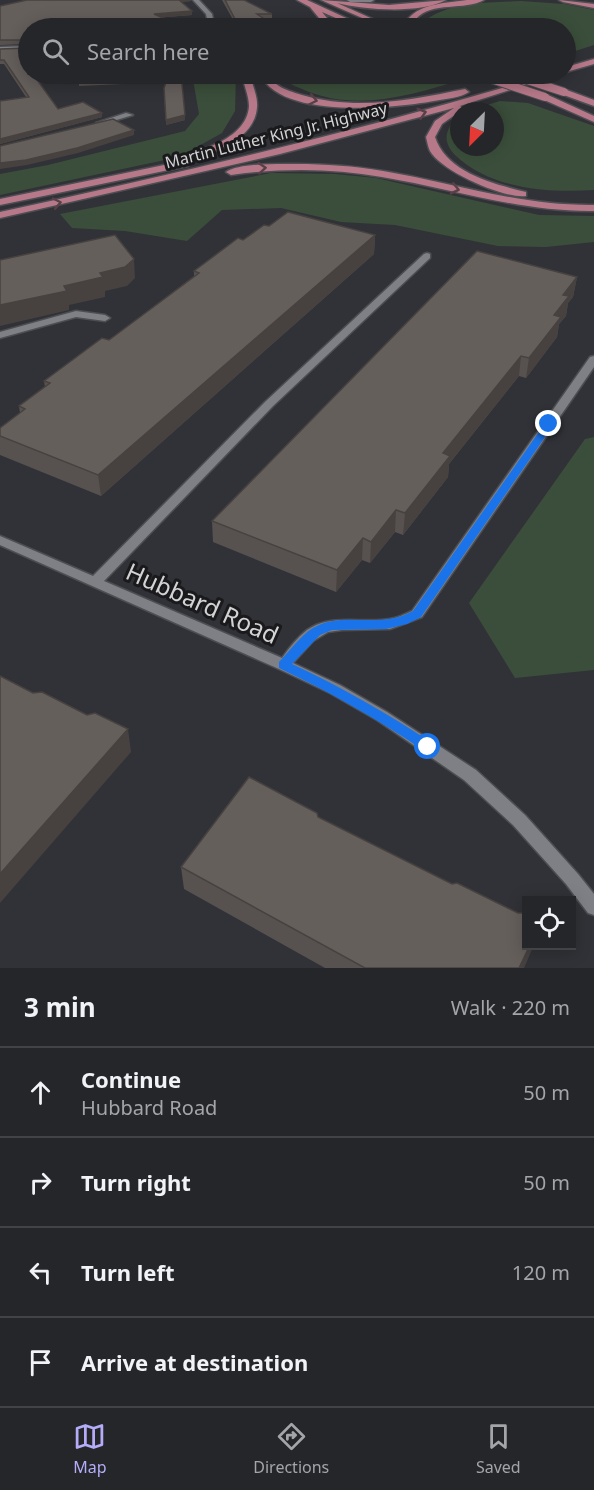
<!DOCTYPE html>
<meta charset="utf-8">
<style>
:root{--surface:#252629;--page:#313235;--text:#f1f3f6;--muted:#a3a5a8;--line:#424346;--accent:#b4acf9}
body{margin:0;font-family:"Noto Sans",sans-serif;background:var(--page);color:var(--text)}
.controls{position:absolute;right:18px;bottom:18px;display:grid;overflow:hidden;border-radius:0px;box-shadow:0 3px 15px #0003}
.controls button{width:54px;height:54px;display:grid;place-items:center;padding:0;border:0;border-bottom:2px solid var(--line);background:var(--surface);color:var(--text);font:30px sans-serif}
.compass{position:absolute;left:450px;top:102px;width:54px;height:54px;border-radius:50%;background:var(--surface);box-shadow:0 3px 15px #0003;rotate:204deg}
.stop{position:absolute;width:18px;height:18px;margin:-14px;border:4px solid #1a73e8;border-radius:50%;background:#fff}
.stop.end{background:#1a73e8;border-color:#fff;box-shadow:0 2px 6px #0008}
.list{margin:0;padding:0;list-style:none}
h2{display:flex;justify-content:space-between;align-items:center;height:78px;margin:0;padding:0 24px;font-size:26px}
h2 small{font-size:20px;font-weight:400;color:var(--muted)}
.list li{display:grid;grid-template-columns:39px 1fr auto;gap:18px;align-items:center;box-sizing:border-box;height:90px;padding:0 24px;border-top:2px solid var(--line)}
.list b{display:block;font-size:22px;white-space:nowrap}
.list p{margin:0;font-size:20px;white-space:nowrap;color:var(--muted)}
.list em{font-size:20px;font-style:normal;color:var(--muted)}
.icon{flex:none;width:33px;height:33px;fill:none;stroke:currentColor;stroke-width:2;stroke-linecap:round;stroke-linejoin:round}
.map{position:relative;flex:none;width:594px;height:968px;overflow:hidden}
.search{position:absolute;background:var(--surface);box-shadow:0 3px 15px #0003;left:18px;right:18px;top:18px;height:66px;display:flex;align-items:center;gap:15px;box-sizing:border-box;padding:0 21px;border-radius:33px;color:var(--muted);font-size:22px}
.sheet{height:438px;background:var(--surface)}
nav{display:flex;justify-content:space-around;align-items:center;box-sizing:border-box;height:84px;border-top:2px solid var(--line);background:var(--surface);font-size:16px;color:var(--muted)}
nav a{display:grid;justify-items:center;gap:3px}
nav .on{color:var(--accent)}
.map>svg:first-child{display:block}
.green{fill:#3b4e3b}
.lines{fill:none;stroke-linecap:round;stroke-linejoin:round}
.street-casing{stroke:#4d4e52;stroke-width:3}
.primary-casing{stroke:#4d4e52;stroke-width:3}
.street{fill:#7f8086;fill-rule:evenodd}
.primary{fill:#b77989;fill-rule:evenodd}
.primary-bridge-casing{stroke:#4d4e52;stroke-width:10;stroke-linecap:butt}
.primary-bridge{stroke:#b77989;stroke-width:8}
.wall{fill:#57524f}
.shaded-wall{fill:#474240}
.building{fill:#655f5c;stroke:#474240;stroke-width:1.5}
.oneway{stroke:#594048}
.route{fill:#1a73e8}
.labels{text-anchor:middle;stroke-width:6;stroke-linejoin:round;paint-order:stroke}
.far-street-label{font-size:16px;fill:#d3d3d6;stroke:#1a1a1c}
.near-street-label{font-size:24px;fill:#d3d3d6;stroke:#1a1a1c}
</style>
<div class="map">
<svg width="594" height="968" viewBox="0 0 594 968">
<rect width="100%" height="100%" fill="#313237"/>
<!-- green -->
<g class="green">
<path d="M521,1L564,4L594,10V45L566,54V28H428L425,21C449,1 492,3 521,1Z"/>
<path d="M192,74H236L235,111L222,133L179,157L0,195V174L48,165L185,131L199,114Z"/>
<path d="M280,74H449L464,79C412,95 355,113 302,89C292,85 286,83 280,74Z"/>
<path d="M500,101L528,103L594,126V190C546,193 491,189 455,155C441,141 446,127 459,116V147H495V111H468Z"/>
<path d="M271,173L335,174L376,178L539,215L594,216V242L546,247L498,246L395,225L341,222L281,208L222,210L187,241L125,231L72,228L60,214Z"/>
<path d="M594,437V670L515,678L469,603L585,439Z"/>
</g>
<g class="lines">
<!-- street casing -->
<g class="street-casing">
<g id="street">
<path d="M193,0H199L212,14L215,28H209L206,14Z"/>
<path d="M347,0H374L371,2H350Z"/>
<path d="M28,46V50L0,51V47Z"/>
<path d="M126,113L133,115L100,125L96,123Z"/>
<path d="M427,253L430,254V258L273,406L104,581L282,658C289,648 297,638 307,630C332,613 363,624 390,619C398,618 405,614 412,611L590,357L594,356V367L422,617L390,629L342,630L328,632L313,641L293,663L340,685L387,712L476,770L525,815L578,874L594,894V915L588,913L566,884L513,825L464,780L377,720L330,693L279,669L0,545V536L93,576L265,402L424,254Z"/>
<path d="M76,311L105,315L110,318L105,321L76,317L0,338V332Z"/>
</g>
</g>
<!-- primary casing -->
<g class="primary-casing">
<g id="primary">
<path d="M297,0H307L368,28H359L322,12L327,18L325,28H318L319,18L310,7Z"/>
<path d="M321,0L389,5L446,0C421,14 364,10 337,3L393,28H385Z"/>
<path d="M467,0H484C465,11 431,1 416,19V28H409L408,19C421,3 448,3 467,0Z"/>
<path d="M559,0L594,4V8L563,2Z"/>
<path d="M594,59V64L566,72V67Z"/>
<path d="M242,74H250C252,85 258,96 257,107C255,140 212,153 186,161L190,164L188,166L0,205V199L169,164V160C195,152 247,141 249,106C249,95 243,84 242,74Z"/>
<path d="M260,74H268C274,87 289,91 302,95C356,111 411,100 465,89L469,92C460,98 445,99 434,101C394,108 281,120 260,74Z"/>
<path d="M549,74H560L460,106L463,108L462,110L442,124L435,137C446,172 493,184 526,192V196C504,199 441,171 430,151C428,147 427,141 426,137L435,121L454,108L280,154L0,218V212C185,172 368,129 549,74Z"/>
<path d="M564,89L594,100V106L561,94L560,92Z"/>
<path d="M542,95H548L594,116V122L542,99Z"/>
<path d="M296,164C325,164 354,166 383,171C454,183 521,206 594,205V211C521,212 453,189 382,177C332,168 281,168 231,175L226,172C239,163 279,164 296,164Z"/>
</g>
</g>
<!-- street -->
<use href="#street" class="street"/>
<!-- primary -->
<use href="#primary" class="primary"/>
<!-- primary-bridge casing -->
<g class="primary-bridge-casing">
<g id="primary-bridge">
<path d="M476,74L545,97"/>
<path d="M509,74L564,92"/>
</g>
</g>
<!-- primary-bridge -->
<use href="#primary-bridge" class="primary-bridge"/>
</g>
<!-- wall -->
<g class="wall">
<path d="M222,0H244L272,14V18H262L276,27V28H241L236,25Z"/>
<path d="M191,1L181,2L192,15L28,28V74L58,109L102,117L0,144V101L26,97L4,64H0V49L27,48L28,44L0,45V6Z"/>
<path d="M181,74L185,120L166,125V82L79,86V82Z"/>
<path d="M269,226L375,235L374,254L101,496L0,455V428L20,413L19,406L45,387L44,381L109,340L194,276V271L243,240Z"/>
<path d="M577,277L573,297L568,303L566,316L559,324L557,337L526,378L519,376L449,464L448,477L403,535L395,532L370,563L362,560L336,592L213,542L212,521Z"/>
<path d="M318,817L524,968H325L184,889L181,867Z"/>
</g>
<!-- shaded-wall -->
<g class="shaded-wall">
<path d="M177,0H192L191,1L177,3Z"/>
<path d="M192,11V15L155,18L154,14Z"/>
<path d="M102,113V117L0,144V139Z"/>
<path d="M185,115V120L166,125V120Z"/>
<path d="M134,130V135L78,153L27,165L0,169V163Z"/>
<path d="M375,235L374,254L101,496L98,475Z"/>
<path d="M134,259L135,278L127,286L105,291V297L69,305V310L0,326V305L64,286L100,273Z"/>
<path d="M577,277L573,297L568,303L566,316L559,324L557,337L526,378L529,358L554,315L563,295Z"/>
<path d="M521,356L519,376L449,464L448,477L403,535L405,513L443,453Z"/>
<path d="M396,510L395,532L370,563L371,542Z"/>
<path d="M363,538L362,560L336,592L337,570Z"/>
<path d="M128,729L131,752L0,903V874Z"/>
<path d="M530,945H534L524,968H519Z"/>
</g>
<!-- building -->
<g class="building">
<path d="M27,0H179L192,11L154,14L186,28H28V40H0V6Z"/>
<path d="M225,0H244L272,14H257L276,27L267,28H248L236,21Z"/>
<path d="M28,42V74H33L58,109L83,102L102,113L0,139V101L29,97L4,60H0V49L27,48Z"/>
<path d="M79,74H181L185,115L166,120L164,88L168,77L79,82Z"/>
<path d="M113,119L134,130L77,148L26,160L0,163V146Z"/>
<path d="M288,212L375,235L98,475L0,436V428L25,409L19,406L50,383L44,381L102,338L109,340L199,273L194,271L238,238L243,240L264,225L269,226Z"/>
<path d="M115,235L134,259L125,267L100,273L103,277L64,286L67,291L0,305V260Z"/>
<path d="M477,251L577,277L563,295L569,296L554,315L561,317L529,358L521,356L443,453L450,456L405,513L396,510L371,542L363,538L337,570L212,521Z"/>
<path d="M0,676L33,693L42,692L87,715L95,713L128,729L0,874Z"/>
<path d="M249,777L317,813L318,817L452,884L457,883L518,913H523L526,914V945H530L519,968H365L181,867Z"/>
</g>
<!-- one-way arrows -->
<defs><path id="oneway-chevron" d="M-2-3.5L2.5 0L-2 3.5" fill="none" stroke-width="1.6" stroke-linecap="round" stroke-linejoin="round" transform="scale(1.5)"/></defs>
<g class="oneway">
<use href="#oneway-chevron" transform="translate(313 100) rotate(12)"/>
<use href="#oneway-chevron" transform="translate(422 113) rotate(-16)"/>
<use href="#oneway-chevron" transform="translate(262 168) rotate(-5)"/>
<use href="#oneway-chevron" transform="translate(455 189) rotate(13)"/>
<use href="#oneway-chevron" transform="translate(57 203) rotate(-12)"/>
</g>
<!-- route -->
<path class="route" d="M546,422L554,424L421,617L407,624L386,629L332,630L320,635L292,664C341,687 387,713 432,743L434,747L432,750H423C377,719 330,692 279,668V662C289,652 300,636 313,628C343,610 379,630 413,611Z"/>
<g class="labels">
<!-- far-street labels -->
<g class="far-street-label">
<text transform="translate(276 135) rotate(-14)" y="6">Martin Luther King Jr. Highway</text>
</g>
<!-- near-street labels -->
<g class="near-street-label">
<text transform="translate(202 604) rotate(24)" y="8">Hubbard Road</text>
</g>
</g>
</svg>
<div class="controls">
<button><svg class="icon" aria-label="locate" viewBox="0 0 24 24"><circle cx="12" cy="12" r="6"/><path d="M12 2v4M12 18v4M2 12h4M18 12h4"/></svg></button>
</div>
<svg class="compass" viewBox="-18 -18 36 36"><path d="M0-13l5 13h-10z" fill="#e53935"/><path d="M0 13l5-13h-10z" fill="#a3a5a8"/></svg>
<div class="stop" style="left:428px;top:747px"></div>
<div class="stop end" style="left:549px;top:424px"></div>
<div class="search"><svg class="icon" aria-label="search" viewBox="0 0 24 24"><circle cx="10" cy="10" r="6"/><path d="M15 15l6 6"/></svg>Search here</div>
</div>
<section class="sheet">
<h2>3 min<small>Walk · 220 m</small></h2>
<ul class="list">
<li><svg class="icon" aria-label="ahead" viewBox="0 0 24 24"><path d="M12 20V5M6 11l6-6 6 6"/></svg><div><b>Continue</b><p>Hubbard Road</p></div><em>50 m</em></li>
<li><svg class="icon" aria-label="right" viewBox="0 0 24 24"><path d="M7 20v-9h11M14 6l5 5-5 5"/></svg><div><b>Turn right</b></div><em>50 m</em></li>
<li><svg class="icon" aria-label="left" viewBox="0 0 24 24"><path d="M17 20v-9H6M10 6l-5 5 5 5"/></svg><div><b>Turn left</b></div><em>120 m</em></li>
<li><svg class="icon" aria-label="arrive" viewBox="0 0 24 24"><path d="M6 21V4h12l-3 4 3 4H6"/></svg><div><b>Arrive at destination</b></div></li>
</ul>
</section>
<nav>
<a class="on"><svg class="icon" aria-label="map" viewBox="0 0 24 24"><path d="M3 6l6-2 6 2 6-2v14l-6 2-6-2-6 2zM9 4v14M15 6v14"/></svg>Map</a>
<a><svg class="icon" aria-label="directions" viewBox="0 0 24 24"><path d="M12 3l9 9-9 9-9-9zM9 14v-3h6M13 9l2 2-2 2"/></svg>Directions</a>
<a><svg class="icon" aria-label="saved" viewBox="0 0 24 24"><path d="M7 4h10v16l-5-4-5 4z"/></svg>Saved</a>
</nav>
